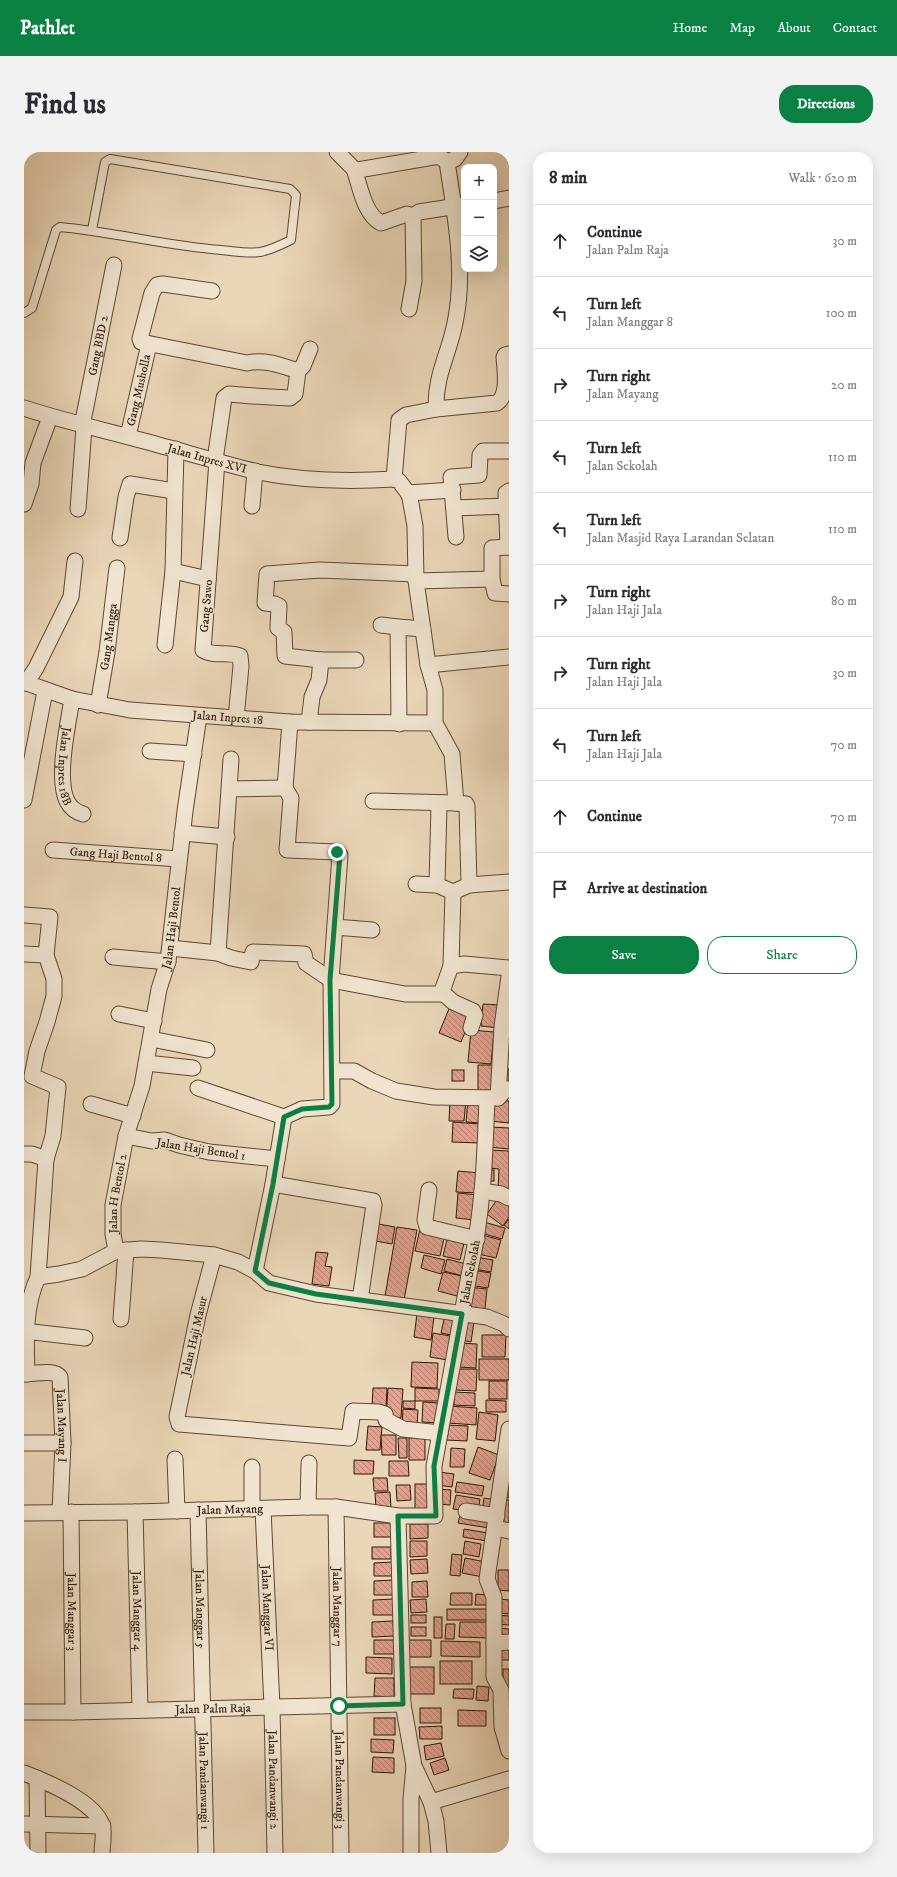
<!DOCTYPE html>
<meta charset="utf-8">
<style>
:root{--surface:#fff;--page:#f2f2f3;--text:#2b2b33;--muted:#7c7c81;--line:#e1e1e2;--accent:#0b8043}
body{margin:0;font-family:"IM FELL DW Pica",serif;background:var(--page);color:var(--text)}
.controls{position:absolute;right:12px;top:12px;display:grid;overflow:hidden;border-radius:8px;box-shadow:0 4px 16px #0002}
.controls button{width:36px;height:36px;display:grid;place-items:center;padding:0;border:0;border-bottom:1px solid var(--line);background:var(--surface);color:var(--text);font:20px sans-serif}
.stop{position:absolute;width:12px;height:12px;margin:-9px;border:3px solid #0b8043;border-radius:50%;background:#fff}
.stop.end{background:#0b8043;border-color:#fff;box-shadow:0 1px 4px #0008}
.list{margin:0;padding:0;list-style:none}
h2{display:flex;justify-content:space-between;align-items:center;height:52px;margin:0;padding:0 16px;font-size:17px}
h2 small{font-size:13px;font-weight:400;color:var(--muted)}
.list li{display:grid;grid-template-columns:26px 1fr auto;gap:12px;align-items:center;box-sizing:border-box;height:72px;padding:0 16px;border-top:1px solid var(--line)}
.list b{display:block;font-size:15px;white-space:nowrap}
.list p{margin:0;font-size:13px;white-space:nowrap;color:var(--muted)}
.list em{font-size:13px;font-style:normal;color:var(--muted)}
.actions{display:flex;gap:8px;padding:12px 16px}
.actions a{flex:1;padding:9px 0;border:1px solid var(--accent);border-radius:16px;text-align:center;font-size:14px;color:var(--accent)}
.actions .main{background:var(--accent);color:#fff}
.icon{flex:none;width:22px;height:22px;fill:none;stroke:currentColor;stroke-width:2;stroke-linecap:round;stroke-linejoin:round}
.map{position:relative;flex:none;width:485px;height:1701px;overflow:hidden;border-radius:16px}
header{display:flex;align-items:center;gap:24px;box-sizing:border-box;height:56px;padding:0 20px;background:var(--accent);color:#fff}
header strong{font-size:19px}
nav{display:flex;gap:22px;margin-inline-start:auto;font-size:14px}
.intro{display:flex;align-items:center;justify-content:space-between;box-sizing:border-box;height:96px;padding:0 24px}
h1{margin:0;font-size:28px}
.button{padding:10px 18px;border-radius:16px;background:var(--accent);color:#fff;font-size:14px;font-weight:700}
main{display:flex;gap:24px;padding:0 24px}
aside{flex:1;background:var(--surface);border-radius:16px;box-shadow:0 4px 16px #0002}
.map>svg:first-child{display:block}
.building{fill:url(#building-back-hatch);stroke:#2e1804}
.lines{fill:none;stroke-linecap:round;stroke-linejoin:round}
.lane-casing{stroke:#5d4831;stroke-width:10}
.street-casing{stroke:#5d4831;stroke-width:17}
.lane{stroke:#f1e5d1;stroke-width:8}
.street{stroke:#f1e5d1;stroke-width:15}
.route{stroke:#0b8043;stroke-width:5}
.labels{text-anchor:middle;stroke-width:3.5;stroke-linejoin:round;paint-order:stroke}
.street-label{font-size:12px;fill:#2e1804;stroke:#f1e5d1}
</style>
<header>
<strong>Pathlet</strong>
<nav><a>Home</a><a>Map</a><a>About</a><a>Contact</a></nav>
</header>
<div class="intro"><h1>Find us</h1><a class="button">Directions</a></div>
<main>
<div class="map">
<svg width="485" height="1701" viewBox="0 0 485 1701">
<defs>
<pattern id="building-back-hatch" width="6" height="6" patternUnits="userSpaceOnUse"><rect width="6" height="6" fill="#e3a18e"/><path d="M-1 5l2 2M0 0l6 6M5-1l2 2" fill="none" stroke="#b88272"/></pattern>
</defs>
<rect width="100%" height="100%" fill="#ead7b8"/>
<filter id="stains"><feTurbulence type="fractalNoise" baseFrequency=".005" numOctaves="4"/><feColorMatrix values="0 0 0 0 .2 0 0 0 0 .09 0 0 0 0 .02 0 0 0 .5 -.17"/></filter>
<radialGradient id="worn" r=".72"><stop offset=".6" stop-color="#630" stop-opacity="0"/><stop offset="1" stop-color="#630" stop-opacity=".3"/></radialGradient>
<!-- building -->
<g class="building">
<path d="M427,852L449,861L437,890L415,881Z"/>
<path d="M459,852L477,853L475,876L457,874Z"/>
<path d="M447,878L470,880L467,912L444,910Z"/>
<path d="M454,913H470L471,943H454Z"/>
<path d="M477,916L485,917V931L477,930Z"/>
<rect x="428" y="918" width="12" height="11"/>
<path d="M444,947H459L458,971L442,970Z"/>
<path d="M426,948H442L440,969H425Z"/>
<path d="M468,948L485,949V971L466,969Z"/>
<path d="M429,970L456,972L455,991L428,990Z"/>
<path d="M466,975L485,976V997L464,995Z"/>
<path d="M464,998L485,999V1039L474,1038L475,1017L463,1016Z"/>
<rect x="463" y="1018" width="7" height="11"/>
<path d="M434,1019L456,1021L454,1041L432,1040Z"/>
<path d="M434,1041L454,1043L451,1068L432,1066Z"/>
<path d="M477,1042L485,1048V1065L479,1074L463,1062Z"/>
<path d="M485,1067V1077L480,1073Z"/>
<path d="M460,1070L481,1076L478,1087L457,1081Z"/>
<path d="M349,1071L371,1075L368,1092L346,1088Z"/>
<path d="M373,1075L393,1078L380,1148L361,1144Z"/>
<path d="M396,1077L421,1082L416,1104L391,1099Z"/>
<path d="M424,1083L441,1087L436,1108L419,1104Z"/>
<path d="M458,1083L477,1088L472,1106L454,1102Z"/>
<path d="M292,1100L304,1101L301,1114L308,1115L305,1134L288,1132Z"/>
<path d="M400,1103L421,1108L417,1122L397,1116Z"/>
<path d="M452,1105L469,1108L467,1120L450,1117Z"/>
<path d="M423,1107L442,1112L439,1124L420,1119Z"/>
<path d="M447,1118L467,1121L464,1136L445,1133Z"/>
<path d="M419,1120L438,1124L433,1144L414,1139Z"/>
<path d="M444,1135L463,1137L461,1157L442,1155Z"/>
<path d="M393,1162L410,1165L407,1188L390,1185Z"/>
<path d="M421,1163L436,1166L432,1184L417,1181Z"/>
<path d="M438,1169L450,1170L447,1190L436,1188Z"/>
<path d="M409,1181L432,1185L429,1209L406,1205Z"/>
<path d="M458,1183H482L481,1205H458Z"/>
<path d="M435,1191L453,1192L452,1216L434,1215Z"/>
<rect x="455" y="1207" width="30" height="21"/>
<path d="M388,1210L414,1211L413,1236L387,1235Z"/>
<path d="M432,1217H453L452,1239L432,1238Z"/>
<rect x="465" y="1229" width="18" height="18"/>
<path d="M349,1236H363L362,1256L348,1255Z"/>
<path d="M364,1236L379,1237L377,1266L362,1265Z"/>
<path d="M391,1236L415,1237V1249H391Z"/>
<path d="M430,1240L451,1241V1254L430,1253Z"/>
<path d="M462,1248L482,1249V1260H462Z"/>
<path d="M379,1249H391V1257L379,1256Z"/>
<path d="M399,1250L415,1251L414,1271L398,1270Z"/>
<path d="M425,1254L453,1256L452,1273L424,1271Z"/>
<path d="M379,1257L394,1258L393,1275L378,1274Z"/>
<path d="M455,1260L474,1263L471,1289L452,1287Z"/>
<path d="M422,1273L444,1274L443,1289L422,1288Z"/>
<path d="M344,1274L358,1275L356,1298H342Z"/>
<path d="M357,1283H372V1303H358Z"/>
<path d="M401,1285V1308H385V1286Z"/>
<path d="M374,1286H383V1306H375Z"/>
<path d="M454,1295L475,1303L466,1328L445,1321Z"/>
<path d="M427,1296L441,1297L440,1315H426Z"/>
<path d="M330,1308L350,1309L349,1322H330Z"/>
<path d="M365,1309H384L385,1324H365Z"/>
<path d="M415,1320L430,1322L428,1335L413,1333Z"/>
<path d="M349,1326H363L364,1339H350Z"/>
<path d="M433,1330L460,1334L458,1344L431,1340Z"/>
<rect x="391" y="1332" width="17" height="26"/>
<path d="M372,1333H386L387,1348L373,1349Z"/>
<path d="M482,1334L485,1335V1346L480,1345Z"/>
<path d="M414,1337L427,1338L426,1353L413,1352Z"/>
<path d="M366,1340L367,1356H352L351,1341Z"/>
<path d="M432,1343L456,1347L454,1360L429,1357Z"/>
<path d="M460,1346L472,1348L470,1362L458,1360Z"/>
<path d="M478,1347L485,1348V1375L474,1374Z"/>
<path d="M436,1363L466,1368L465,1376L434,1371Z"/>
<rect x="350" y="1371" width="19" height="14"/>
<path d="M386,1372H404V1386L386,1387Z"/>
<path d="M440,1377L464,1381L463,1389L439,1385Z"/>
<path d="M386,1389H403V1404L386,1405Z"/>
<path d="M441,1389L457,1392L455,1405L439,1402Z"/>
<rect x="348" y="1395" width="19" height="12"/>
<path d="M428,1402L438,1403L436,1424L426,1423Z"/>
<path d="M441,1406L462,1410L459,1425L438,1421Z"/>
<path d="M403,1407L404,1421L387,1422L386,1408Z"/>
<path d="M369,1410V1424H350V1411Z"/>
<path d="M474,1418H485V1439L474,1438Z"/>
<path d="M369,1428L370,1443H350V1429Z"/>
<path d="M403,1429L404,1445H388V1430Z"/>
<path d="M427,1441H448V1453H426Z"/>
<path d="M452,1442L464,1443V1453H451Z"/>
<path d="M370,1447V1463H349V1448Z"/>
<path d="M402,1447L403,1460L387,1461L386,1448Z"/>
<path d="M476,1447L485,1448V1462L476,1461Z"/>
<rect x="423" y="1457" width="41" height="11"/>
<rect x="387" y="1463" width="15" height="8"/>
<path d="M474,1463L485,1464V1473L473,1472Z"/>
<rect x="410" y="1465" width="8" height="21"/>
<path d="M369,1469L370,1484L348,1485V1470Z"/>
<path d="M436,1470H467L466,1486L435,1485Z"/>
<path d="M422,1472H431L430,1487H421Z"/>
<rect x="387" y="1475" width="15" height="9"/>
<path d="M474,1476L485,1477V1488L474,1487Z"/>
<rect x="350" y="1488" width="20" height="14"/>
<path d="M381,1488H407V1505H382Z"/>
<path d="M417,1489L456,1490V1505L417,1504Z"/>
<rect x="473" y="1493" width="12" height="15"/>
<path d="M342,1505L368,1506V1522L342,1521Z"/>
<rect x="416" y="1509" width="32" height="23"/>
<rect x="383" y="1515" width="27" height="27"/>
<rect x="479" y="1517" width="6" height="18"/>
<path d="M351,1526H370V1545L350,1544Z"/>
<path d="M453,1534L465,1535L464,1549L452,1548Z"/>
<path d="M430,1537H450L449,1547L429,1546Z"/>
<rect x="396" y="1556" width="21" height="15"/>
<path d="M434,1558L462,1559V1574H434Z"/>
<rect x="350" y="1566" width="21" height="17"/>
<path d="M418,1574V1587H396L395,1575Z"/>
<path d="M347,1587L370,1588L369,1601L347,1600Z"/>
<path d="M417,1591L420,1604L402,1608L400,1594Z"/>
<path d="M349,1605L370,1606V1621L348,1620Z"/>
<path d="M421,1606L425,1618L410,1623L406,1611Z"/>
</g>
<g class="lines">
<!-- lane casing -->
<g class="lane-casing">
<path id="lane" d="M0,161L8,156L32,78L36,75C90,80 143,94 197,98C210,99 223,102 236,100C247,98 257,93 267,88L272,43L266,37L86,7L81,10L68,78"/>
</g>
<!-- street casing -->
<g class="street-casing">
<g id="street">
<path d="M313,0L330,17L334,18L415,4L423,10C431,63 442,118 431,171C425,202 411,223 412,257L473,251C485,243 481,220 480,205L481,203L485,202"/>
<path d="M423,10L431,7L436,0"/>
<path d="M330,17C336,34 340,62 357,71L383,62L389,64"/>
<path d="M470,49L485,46"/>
<path d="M188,139L139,132L133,133L128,141L116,187L117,190L223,211C241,207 256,213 274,219L279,214L286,197"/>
<path d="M385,157L390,129L389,64L395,60L440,53"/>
<path id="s1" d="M0,256C40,269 80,278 120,289C158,299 196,311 234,320C279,329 324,330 370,327"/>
<path id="s2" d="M58,274L90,113"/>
<path id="s3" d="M104,284L125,192"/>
<path d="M191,308L200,246L205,242C225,244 245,245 266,246L271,242L274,219"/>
<path d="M193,309L179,498C189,505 205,499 216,504L217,514L212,566"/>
<path d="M370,327L375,329L384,341L386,346L391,374L392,429L404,513L411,538V571L428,602L432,651L442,652L443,654L445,733"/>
<path d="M370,327L375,268L382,263L412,257"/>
<path d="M384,341L429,338"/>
<path d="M0,352L7,332L9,311L26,265"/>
<path d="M228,354L231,319"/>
<path d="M430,356L483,354"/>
<path d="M54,357L60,275"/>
<path d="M432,385L427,325L455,323L456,303L459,299H485"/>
<path d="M96,386L102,345L106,332L150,339"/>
<path d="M484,395L482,341L485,339"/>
<path d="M485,395L468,396V427L471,441L485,442"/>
<path d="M149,419L184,427"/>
<path d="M392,429L468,427"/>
<path d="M357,473L374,475"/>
<path d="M141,493L149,419L152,297"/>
<path d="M297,508H332"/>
<path d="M404,513L485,505"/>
<path id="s4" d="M0,530L48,547L106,558L266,570L411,571"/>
<path d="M2,531L12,516L47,445L51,409"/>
<path id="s5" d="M48,547C44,573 32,626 43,649C46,655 52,660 59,662"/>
<path id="s6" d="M74,553L83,500L93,416"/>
<path d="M285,570L288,545L295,528L297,508L261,504L260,480L254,476L255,454L251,452L241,451L243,422L296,418L392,422"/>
<path d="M375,572L374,475L399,477"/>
<path d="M126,599L170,602"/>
<path d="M207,637L261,636"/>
<path d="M0,648L21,539"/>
<path d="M349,649L432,651"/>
<path d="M158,681L203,685"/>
<path id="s7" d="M29,698L155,707"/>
<path d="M392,732L413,733L429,740L445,733L485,730"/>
<path d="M413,733L415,652"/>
<path d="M0,763L26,765L22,803L30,827V844L23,870L13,899L8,924L34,935L29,984L22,1007L14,1125C0,1155 2,1190 3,1222"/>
<path d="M311,775L348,778"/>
<path d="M146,796L194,801L207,806L227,810L229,800L280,802L282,811L307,828L381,842H417L427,814L440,812L485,816"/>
<path d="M194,801L207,607"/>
<path d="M0,802L22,803"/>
<path d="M89,805L144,810"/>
<path d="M427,814L429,740"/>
<path d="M418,840L429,850L449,859L451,863L447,876"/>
<path d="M95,862L130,869"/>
<path d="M127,887L183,898"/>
<path d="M122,911L169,916"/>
<path d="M308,919H330L348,929L372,939L410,945L474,946L482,937H485"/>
<path d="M174,936L260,965"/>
<path d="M474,946L478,875L485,824"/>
<path d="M67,952L109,964"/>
<path d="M102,984L128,989L141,988L155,993L185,1000L253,1007"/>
<path d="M0,1002H8L22,1007"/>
<path d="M249,1032L349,1049L350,1053L336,1148"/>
<path d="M405,1038L401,1068L403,1075L453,1087"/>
<path d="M458,1039L477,1042L485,1046"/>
<path id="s8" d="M92,1099L89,1082V1053L102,984L118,934L135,837L144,809L161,659L175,564"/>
<path d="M190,1103L174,1163L153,1265L155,1272L325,1286L329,1259L355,1260L361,1262L362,1268L379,1277L416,1281"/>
<path d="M231,1119L249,1032L260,965L278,957L305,955L308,952L307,828L316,703L313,700L263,698L267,646L261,636L266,570"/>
<path d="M14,1125L35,1122L58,1117L92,1099L117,1097L137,1098L190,1103L214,1110L231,1119L245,1131L292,1142L463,1165L480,1172L485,1177"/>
<path d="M97,1167L102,1098"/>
<path d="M0,1179L61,1186"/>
<path id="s9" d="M0,1222C10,1222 30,1217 36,1225L39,1291L36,1360"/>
<path d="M485,1277L463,1427L470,1445V1525L477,1538L478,1575L485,1599"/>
<path d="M0,1291H39"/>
<path d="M151,1307L153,1359"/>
<path d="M284,1355L285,1311"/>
<path id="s10" d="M312,1355L317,1701"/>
<path d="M228,1357V1315"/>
<path id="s11" d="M239,1357L248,1555L251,1701"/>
<path id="s12" d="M174,1358L182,1701"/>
<path d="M442,1359L473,1364"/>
<path id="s13" d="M47,1360L49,1560"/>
<path id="s14" d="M111,1360L116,1558"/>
<path id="s15" d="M0,1361L111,1360L284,1355H312L374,1364H411L410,1314L446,1118C459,1062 461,1004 463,946"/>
<path d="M374,1364L379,1552L390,1614L407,1650L412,1669L415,1701"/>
<path d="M471,1376L485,1379"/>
<path d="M470,1491L485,1490"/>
<path id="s16" d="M0,1560H49L379,1552"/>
<path d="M0,1621C23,1630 70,1649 78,1673C81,1681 78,1693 78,1701"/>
<path d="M13,1626L14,1701"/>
<path d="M407,1650L485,1627"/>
<path d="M0,1672L79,1674"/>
<path d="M387,1701V1647L390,1614"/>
</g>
</g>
<!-- lane -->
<use href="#lane" class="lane"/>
<!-- street -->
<use href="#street" class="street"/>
</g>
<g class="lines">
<!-- route -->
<path class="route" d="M313,700L316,702L306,828L308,952L305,955L278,957L260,965L249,1032L231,1119L245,1131L292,1142L438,1162L410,1314L412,1364H374L379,1552L315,1554"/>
</g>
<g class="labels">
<!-- street labels -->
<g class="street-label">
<text dy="4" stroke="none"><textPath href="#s2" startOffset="82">Gang BBD 2</textPath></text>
<text dy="4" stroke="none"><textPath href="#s3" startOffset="47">Gang Musholla</textPath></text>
<text dy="4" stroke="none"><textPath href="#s1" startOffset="190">Jalan Inpres XVI</textPath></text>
<text transform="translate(182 454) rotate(-85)" y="4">Gang Sawo</text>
<text dy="4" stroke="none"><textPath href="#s6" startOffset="69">Gang Mangga</textPath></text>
<text dy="4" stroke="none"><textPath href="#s4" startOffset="208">Jalan Inpres 18</textPath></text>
<text dy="4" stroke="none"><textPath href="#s5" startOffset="68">Jalan Inpres 18B</textPath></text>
<text dy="4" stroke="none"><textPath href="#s7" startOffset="63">Gang Haji Bentol 8</textPath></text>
<text dy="4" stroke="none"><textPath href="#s8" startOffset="330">Jalan Haji Bentol</textPath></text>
<text transform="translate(177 997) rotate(9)" y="4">Jalan Haji Bentol 1</text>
<text dy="4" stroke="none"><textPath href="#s8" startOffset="58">Jalan H Bentol 2</textPath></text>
<text dy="4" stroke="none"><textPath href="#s15" startOffset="659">Jalan Sekolah</textPath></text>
<text transform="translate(170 1184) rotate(-77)" y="4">Jalan Haji Masur</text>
<text dy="4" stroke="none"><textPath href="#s9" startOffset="86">Jalan Mayang I</textPath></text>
<text dy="4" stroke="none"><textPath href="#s15" startOffset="206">Jalan Mayang</textPath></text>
<text dy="4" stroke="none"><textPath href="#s10" startOffset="100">Jalan Manggar 7</textPath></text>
<text dy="4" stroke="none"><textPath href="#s11" startOffset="99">Jalan Manggar VI</textPath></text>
<text dy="4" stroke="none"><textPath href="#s12" startOffset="99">Jalan Manggar 5</textPath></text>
<text dy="4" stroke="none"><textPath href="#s14" startOffset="99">Jalan Manggar 4</textPath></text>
<text dy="4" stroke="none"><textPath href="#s13" startOffset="100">Jalan Manggar 3</textPath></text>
<text dy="4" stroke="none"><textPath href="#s16" startOffset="189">Jalan Palm Raja</textPath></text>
<text dy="4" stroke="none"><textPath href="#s11" startOffset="271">Jalan Pandanwangi 2</textPath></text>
<text dy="4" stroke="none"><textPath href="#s10" startOffset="273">Jalan Pandanwangi 3</textPath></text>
<text dy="4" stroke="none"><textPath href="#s12" startOffset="271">Jalan Pandanwangi 1</textPath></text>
</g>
</g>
<rect width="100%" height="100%" filter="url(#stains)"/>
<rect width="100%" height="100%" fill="url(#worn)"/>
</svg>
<div class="controls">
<button>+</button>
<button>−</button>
<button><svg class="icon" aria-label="layers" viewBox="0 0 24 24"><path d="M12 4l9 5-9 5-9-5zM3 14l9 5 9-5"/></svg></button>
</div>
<div class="stop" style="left:315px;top:1554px"></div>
<div class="stop end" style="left:313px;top:700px"></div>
</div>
<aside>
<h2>8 min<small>Walk · 620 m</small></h2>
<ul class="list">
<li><svg class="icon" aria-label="ahead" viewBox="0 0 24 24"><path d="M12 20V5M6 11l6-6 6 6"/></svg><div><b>Continue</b><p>Jalan Palm Raja</p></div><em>30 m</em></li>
<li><svg class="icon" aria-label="left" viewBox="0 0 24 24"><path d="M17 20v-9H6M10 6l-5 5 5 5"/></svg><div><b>Turn left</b><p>Jalan Manggar 8</p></div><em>100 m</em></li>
<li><svg class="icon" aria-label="right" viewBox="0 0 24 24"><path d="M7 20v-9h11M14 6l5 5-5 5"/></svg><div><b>Turn right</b><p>Jalan Mayang</p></div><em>20 m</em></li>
<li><svg class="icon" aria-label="left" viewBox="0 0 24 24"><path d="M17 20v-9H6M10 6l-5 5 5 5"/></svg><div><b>Turn left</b><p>Jalan Sekolah</p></div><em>110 m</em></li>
<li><svg class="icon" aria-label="left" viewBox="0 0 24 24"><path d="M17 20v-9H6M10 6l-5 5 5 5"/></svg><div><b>Turn left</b><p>Jalan Masjid Raya Larandan Selatan</p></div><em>110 m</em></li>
<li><svg class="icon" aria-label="right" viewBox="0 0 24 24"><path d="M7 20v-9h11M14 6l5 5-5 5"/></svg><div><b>Turn right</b><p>Jalan Haji Jala</p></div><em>80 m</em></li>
<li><svg class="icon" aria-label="right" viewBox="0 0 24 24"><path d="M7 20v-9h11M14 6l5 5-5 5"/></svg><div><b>Turn right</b><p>Jalan Haji Jala</p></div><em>30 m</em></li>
<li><svg class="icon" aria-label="left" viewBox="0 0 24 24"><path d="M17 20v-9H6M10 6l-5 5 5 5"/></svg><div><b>Turn left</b><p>Jalan Haji Jala</p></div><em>70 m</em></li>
<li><svg class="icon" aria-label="ahead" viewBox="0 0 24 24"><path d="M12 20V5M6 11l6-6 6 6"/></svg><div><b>Continue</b></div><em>70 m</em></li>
<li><svg class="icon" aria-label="arrive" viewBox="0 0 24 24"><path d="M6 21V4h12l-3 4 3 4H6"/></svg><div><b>Arrive at destination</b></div></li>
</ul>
<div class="actions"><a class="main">Save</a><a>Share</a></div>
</aside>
</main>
